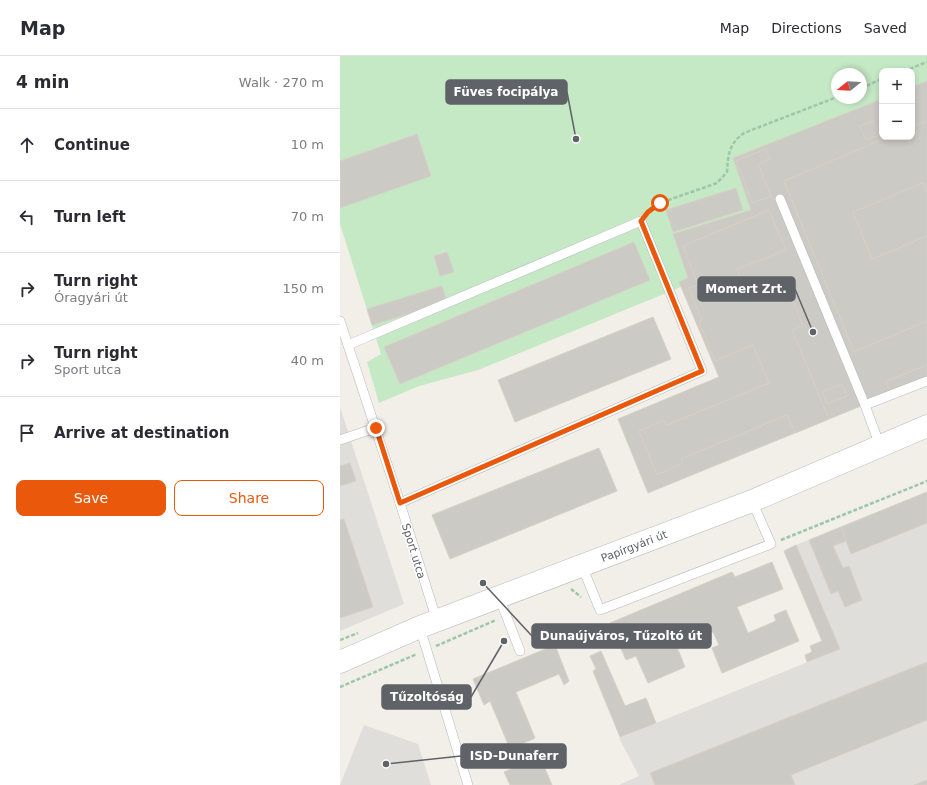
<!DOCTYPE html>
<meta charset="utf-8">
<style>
:root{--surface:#fff;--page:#f7f7f7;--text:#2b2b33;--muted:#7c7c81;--line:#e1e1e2;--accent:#ea580c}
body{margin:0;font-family:"DejaVu Sans",sans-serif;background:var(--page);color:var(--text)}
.controls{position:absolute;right:12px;top:12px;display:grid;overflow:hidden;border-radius:8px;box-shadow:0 2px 6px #0003}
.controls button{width:36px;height:36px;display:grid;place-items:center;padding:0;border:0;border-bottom:1px solid var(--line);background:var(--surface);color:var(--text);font:20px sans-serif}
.compass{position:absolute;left:491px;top:12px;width:36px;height:36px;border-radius:50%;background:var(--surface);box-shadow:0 2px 6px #0003;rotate:252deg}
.stop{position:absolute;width:12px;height:12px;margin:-9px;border:3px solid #ea580c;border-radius:50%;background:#fff}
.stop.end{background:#ea580c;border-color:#fff;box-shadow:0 1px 4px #0008}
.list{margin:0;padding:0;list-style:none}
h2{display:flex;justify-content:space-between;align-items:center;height:52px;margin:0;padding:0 16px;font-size:17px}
h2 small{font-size:13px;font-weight:400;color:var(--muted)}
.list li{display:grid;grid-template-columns:26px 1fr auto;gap:12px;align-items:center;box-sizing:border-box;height:72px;padding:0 16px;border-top:1px solid var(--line)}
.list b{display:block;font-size:15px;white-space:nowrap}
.list p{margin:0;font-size:13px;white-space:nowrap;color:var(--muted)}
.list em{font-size:13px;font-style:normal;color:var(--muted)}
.actions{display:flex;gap:8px;padding:12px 16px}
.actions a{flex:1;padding:9px 0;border:1px solid var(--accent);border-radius:8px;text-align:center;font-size:14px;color:var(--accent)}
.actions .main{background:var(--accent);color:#fff}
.icon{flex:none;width:22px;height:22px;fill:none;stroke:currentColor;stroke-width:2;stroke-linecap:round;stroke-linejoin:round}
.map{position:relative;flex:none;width:587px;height:729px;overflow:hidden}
header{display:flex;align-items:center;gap:24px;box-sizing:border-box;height:56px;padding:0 20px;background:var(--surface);border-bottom:1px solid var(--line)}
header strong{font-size:19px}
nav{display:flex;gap:22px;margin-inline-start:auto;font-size:14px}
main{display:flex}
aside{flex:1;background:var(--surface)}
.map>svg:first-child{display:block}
.industrial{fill:#e0deda}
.green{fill:#c5e8c5;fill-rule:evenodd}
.building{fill:#cccac5;stroke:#d6d1c6}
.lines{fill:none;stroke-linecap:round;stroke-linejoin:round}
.lane-casing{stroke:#b5b8bc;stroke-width:10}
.secondary-casing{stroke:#b6babf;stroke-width:23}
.path{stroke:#9cc7a9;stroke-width:2.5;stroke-dasharray:4 2;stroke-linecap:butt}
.lane{stroke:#fff;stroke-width:9}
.secondary{stroke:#fff;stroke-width:22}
.route{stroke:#ea580c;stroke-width:5}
.labels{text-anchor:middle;stroke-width:3;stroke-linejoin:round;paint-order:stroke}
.street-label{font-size:11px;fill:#5f6368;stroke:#fff}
.leader{fill:none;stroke:#5f6368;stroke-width:1.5}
.callout-dot{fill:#5f6368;stroke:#fff;stroke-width:1.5}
.callout{fill:#5f6368;stroke:#5f6368;stroke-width:1.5}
.callout-label{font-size:12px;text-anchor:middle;font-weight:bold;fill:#fff}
</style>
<header>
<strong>Map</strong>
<nav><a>Map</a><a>Directions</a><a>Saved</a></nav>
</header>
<main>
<aside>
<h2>4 min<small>Walk · 270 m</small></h2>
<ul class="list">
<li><svg class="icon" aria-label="ahead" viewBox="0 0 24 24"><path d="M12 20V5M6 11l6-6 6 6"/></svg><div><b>Continue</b></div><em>10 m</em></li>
<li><svg class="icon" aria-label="left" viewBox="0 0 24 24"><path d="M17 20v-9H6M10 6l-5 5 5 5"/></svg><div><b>Turn left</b></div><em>70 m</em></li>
<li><svg class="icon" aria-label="right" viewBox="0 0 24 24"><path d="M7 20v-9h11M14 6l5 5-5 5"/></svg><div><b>Turn right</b><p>Óragyári út</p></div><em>150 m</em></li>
<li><svg class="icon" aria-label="right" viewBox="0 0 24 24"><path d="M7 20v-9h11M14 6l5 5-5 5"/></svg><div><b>Turn right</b><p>Sport utca</p></div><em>40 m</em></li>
<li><svg class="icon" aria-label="arrive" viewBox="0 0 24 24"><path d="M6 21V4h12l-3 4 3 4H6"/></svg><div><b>Arrive at destination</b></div></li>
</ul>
<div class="actions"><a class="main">Save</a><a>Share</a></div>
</aside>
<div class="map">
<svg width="587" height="729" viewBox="0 0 587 729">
<rect width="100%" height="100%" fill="#f1efe8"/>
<!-- industrial -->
<g class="industrial">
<path d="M0,351L64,548L0,575Z"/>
<path d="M587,436V729H279L299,720L279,682L500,593L456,489Z"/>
<path d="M24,669L78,688L91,729H0Z"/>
</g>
<!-- green -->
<path class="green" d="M0,0H587V25L572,31V15H542V43L393,102L411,154L333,178L348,222L340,226L341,231L138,314L79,330L39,347L27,306L41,298L0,168ZM497,18H521V42H497Z"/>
<!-- building -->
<g class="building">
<path d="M587,25V323L308,437L278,363L379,321L339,226L348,222L333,178L411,154L393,102L542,43V81H572V31Z"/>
<path d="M533,65L539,79L526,84L520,70Z"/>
<path d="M587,65V136L583,127L513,156L532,203L587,180V265L514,296L444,125L548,81H572V71Z"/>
<path d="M77,78L91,120L0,152V105Z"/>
<path d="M426,93L430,103L418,108L431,140L412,147L396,105Z"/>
<path d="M396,132L403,154L333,176L326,154Z"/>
<path d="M429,154L446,194L397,213L410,245L447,231L463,270L452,274L489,363L455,377L447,359L341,403L343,407L317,419L299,375L324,364L327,369L429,327L413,289L375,305L359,266L362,265L349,232L358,229L343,190Z"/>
<path d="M294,186L310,224L60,328L44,291Z"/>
<path d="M107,196L114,216L100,220L94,200Z"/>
<path d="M102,230L107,246L32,269L27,253Z"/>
<path d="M313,261L331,303L175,366L158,324Z"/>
<path d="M587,309V322L551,337L546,325Z"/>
<path d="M502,328L507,340L487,348L482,336Z"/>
<path d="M259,392L277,435L110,503L92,459Z"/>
<path d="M10,407L16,425L0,430V410Z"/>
<path d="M587,436V467L511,498L501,471Z"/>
<path d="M4,463L33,551L0,562V464Z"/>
<path d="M501,471L506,485L493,490L503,512L509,510L522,544L505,551L498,535L491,538L469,484Z"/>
<path d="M456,489L500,593L467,606L465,599L472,596L470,590L482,585L444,495Z"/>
<path d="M432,506L443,533L397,551L408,577L436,565L434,559L446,554L459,585L382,617L372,592L379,589L373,576L337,591L345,611L308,627L296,600L286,604L270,567L392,516L395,521Z"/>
<path d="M215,589L229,625L224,629L219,618L176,636L195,682L170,693L150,645L144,649L133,623Z"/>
<path d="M261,595L285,650L306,642L316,667L280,681L253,615L256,613L250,600Z"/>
<path d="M587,606V664L451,719L455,729H315L310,717Z"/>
<path d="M200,701L212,729H170L164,716Z"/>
<path d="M587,724V729H574Z"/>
</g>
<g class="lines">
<!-- lane casing -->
<g class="lane-casing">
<g id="lane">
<path d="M440,143L525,349"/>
<path d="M0,265L60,447L97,565"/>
<path d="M8,289L301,165L362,315L60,447"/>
<path d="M0,384L35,372"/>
<path d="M540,390L525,349L587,325"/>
<path d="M242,510L260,554L431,488L412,445"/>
<path d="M159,541L180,595"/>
<path d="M80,572L128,729"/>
</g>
</g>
<!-- secondary casing -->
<g class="secondary-casing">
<path id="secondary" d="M0,606L80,571L412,445L587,370"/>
</g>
<!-- path -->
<g class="path">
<path d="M564,15L587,6"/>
<path d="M521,32L542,23"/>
<path d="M308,157L320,147L377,127L387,116C388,98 389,88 404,77L497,41"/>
<path d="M441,484L587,425"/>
<path d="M231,533L241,541"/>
<path d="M0,584L18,577"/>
<path d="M96,590L156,564"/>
<path d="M0,631L77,598"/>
</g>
<!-- lane -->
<use href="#lane" class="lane"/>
<!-- secondary -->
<use href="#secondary" class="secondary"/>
</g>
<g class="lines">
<!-- route -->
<path class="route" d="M36,372L60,447L362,315L301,165L308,156L320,147"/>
</g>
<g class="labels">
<!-- street labels -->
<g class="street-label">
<text transform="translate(294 490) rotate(-21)" y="4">Papírgyári út</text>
<text transform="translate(74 495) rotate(73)" y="4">Sport utca</text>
</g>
</g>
<!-- callouts -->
<path class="leader" d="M236 83L227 36M473 276L455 233M143 527L192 580M164 585L131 641M46 708L121 700"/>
<g class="callout-dot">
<circle cx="236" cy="83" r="4"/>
<circle cx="473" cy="276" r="4"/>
<circle cx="143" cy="527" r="4"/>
<circle cx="164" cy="585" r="4"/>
<circle cx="46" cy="708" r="4"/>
</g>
<g class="callout">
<rect x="106" y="24" width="121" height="24" rx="4"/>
<rect x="358" y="221" width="97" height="24" rx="4"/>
<rect x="192" y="568" width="179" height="24" rx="4"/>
<rect x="42" y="629" width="89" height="24" rx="4"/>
<rect x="121" y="688" width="105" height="24" rx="4"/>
</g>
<g class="callout-label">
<text x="166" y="40">Füves focipálya</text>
<text x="406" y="237">Momert Zrt.</text>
<text x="281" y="584">Dunaújváros, Tűzoltó út</text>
<text x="87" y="645">Tűzoltóság</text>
<text x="174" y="704">ISD-Dunaferr</text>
</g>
</svg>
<div class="controls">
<button>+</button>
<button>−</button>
</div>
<svg class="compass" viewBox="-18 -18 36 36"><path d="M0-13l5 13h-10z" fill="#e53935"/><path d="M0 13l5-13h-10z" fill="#7c7c81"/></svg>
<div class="stop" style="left:320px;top:147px"></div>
<div class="stop end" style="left:36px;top:372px"></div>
</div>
</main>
